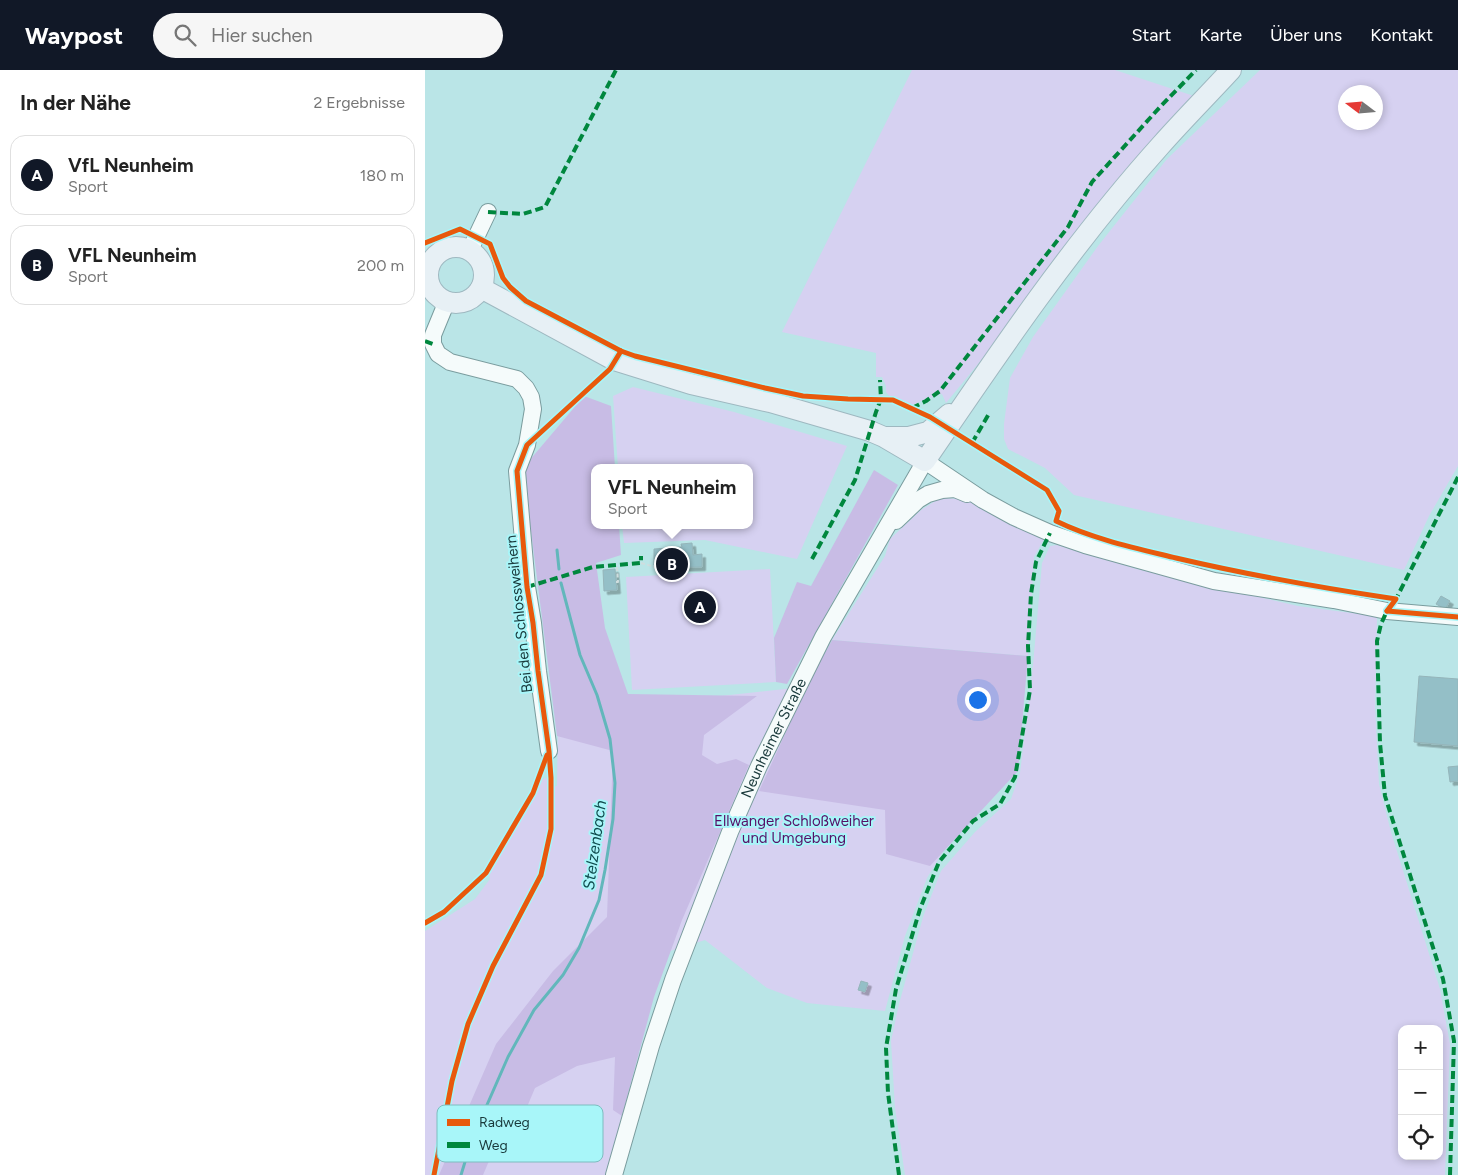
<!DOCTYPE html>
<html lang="de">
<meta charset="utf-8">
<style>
:root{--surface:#fff;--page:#f6f6f6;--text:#222;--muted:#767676;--line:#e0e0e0;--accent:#111827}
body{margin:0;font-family:Figtree,sans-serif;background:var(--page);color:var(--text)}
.controls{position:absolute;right:15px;bottom:15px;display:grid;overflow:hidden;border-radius:10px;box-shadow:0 2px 8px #0003}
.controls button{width:45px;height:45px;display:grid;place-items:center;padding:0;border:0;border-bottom:1px solid var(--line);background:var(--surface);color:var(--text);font:25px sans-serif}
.compass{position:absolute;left:913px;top:15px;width:45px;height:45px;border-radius:50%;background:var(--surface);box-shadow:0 2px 8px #0003;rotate:286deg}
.you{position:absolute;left:552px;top:629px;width:18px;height:18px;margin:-12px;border:4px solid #fff;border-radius:50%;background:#1a73e8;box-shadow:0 0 0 8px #1a73e833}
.badge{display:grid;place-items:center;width:32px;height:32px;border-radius:50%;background:var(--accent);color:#fff;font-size:16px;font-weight:700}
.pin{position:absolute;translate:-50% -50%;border:2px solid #fff;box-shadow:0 1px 5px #0006}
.popup{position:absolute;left:166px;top:394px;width:162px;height:65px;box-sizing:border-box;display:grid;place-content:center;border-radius:10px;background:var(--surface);filter:drop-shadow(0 1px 4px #0005);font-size:16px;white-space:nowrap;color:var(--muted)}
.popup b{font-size:19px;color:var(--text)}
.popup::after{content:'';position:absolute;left:50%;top:100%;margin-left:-10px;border:10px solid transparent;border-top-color:var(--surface)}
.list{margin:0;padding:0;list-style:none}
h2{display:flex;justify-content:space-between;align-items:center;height:65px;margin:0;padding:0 20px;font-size:21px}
h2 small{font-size:16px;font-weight:400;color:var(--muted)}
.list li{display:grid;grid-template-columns:32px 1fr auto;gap:15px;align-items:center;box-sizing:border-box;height:80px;margin:0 10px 10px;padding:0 10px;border:1px solid var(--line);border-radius:15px}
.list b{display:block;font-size:19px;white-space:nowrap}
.list p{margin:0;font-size:16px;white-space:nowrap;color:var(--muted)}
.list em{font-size:16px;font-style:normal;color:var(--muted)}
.icon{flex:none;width:28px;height:28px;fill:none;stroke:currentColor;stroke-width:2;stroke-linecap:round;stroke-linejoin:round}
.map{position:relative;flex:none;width:1033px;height:1105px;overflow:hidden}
header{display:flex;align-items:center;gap:30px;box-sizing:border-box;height:70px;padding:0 25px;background:var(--accent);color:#fff}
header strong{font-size:24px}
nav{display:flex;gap:28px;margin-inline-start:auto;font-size:18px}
.search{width:350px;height:45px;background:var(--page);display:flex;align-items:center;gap:12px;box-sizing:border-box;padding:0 18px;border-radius:28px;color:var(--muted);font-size:19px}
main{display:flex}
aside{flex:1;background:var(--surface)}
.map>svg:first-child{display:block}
.green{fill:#d6d1f1;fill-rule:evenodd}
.forest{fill:#c8bce5}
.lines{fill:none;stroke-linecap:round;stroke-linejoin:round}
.stream{stroke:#62b7bb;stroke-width:3}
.building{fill:#94bfc7;stroke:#95b5ba;filter:url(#shadow)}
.minor-casing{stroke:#7a9c9e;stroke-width:18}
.major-casing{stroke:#9eb8c0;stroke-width:22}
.path{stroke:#cfddde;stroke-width:2;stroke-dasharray:4 2.5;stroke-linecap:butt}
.minor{stroke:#f5fbfb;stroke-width:16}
.major{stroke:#e7f0f5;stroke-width:20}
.quiet{stroke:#00873e;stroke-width:4;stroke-dasharray:8 4;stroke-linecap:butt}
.cycleway-casing{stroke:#a8f6f9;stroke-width:8}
.cycleway{stroke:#e8590c;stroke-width:5}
.labels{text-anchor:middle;stroke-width:4;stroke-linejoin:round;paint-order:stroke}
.street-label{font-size:15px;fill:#19393b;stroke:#a8f6f9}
.park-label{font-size:15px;fill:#561067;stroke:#a8f6f9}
.water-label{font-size:16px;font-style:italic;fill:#0f4c4e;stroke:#a8f6f9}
.key{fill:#a8f6f9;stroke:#7dbdc0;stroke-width:1}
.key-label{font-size:14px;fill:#19393b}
</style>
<header>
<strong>Waypost</strong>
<div class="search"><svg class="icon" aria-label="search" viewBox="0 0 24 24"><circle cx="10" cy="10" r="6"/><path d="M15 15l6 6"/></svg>Hier suchen</div>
<nav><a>Start</a><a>Karte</a><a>Über uns</a><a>Kontakt</a></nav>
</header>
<main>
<aside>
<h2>In der Nähe<small>2 Ergebnisse</small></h2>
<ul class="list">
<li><span class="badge">A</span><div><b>VfL Neunheim</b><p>Sport</p></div><em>180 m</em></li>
<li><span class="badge">B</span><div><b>VFL Neunheim</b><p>Sport</p></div><em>200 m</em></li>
</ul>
</aside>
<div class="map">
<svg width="1033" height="1105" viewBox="0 0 1033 1105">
<defs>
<filter id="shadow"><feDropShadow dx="3.5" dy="3.5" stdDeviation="0" flood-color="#0004"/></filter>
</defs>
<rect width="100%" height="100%" fill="#bae5e7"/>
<!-- green -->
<g class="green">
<path d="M487,0H690L772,27L521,333L517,324L502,329L487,335L465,327L461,322V316L457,307H451V283L357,262Z"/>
<path d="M835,0H1033V396L1004,446L979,500L649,425L620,398L583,379L579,369V354L585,308L608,267L673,176L742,89ZM921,22H951V52H921Z"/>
<path d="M208,317L309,342L422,376L372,489L280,470L199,473L197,455H324V398H193L188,326Z"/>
<path d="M515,428L541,429L619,469L609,487L603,586L407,570L460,486L465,469L496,440Z"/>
<path d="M632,475L712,499L873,536L950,546L952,547L950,636L954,714L966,762L1015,919L1025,974L1020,1105H480L470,1038L466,971L474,934L498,847L516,801L550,762L586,729L595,703L608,595L617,493L625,476ZM977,959H1014V1086H977Z"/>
<path d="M345,499L351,612L207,620L201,507Z"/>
<path d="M387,616L529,763L502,808L480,866L460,941L382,933L342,918L280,870L239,883L195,1044L197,1046L182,1105H0V861L50,829L65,809L64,804L101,741L118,709L121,708L124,711L125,717L132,716L133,651L195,637Z"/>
</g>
<!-- forest -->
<g class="forest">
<path d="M159,326L186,336L190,398H170V455H194L196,485L171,493L180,558L203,624L332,626L279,665L277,685L292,694L311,689L324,695L257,850L229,927L197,1046L188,1040L190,987L152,996L110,1018L91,1063L67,1084L58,1105H14L71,974L128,901L182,847L188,681L132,666L98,398Z"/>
<path d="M449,400L473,415L362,614L351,612L349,568L372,512L386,516Z"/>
<path d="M407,570L603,586L593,701L505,796L461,784L460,740L334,721L383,614Z"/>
</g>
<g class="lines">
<!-- stream -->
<g class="stream">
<path d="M132,480L134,499"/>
<path d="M36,1105L47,1069L83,987L109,940L138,905L154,878L174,830L180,800L188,749L190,713L185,669L172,625L155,585L136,513"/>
</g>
</g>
<!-- building -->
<g class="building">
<path d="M267,473L268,485L277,484V497L240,498V495H229V479L257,477L256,474Z"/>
<path d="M190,499L192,520L179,521L178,500Z"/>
<path d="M1016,526L1025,531L1020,539L1011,534Z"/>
<path d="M994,606L1033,609V676L989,672Z"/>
<path d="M1033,696V711L1025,712L1023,697Z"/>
<path d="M436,911L443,913L440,922L433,920Z"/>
</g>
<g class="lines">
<!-- minor casing -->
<g class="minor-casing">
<g id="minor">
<path d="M45,180L63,142"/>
<path d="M22,231L8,265V274L13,284L25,292L92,309L101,318L106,327L108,339L102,375L92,401L102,517L108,553L113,601L124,681"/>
<path d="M471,451L493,430L503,424L517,420L530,419L542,424"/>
<path id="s1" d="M189,1105L226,976L248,910L305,762L334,696L398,567L500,391L558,430L589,447L625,463L660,475L789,511L909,530L962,541L1033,547"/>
</g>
</g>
<!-- major casing -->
<g class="major-casing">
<g id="major">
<circle cx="31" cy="205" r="28"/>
<path d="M56,218L189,290L266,314L345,332L445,361L459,367L500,391C574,282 648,173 736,75C759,49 783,25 806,0"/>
<path d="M460,367H484L503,362L524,344"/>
</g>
</g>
<!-- path -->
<g class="path">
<path d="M216,493L230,497L240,496"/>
<path d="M191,512H193L192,495"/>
</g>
<!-- minor -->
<use href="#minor" class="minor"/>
<!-- major -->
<use href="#major" class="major"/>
<!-- quiet -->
<g class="quiet">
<path d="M63,142L98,144L120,137L191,0"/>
<path d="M0,271L8,274"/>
<path d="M487,338L501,331L515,321L643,157L667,112L735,37L771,0"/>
<path d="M547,373L565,342"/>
<path d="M387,489L430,410L451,342L456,329L455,310"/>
<path d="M102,517L168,497L216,493V486"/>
<path d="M474,1105L463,1023L461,978L471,919L495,839L514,792L548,751L575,734L590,707L605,620L603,576L606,524L611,492L625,463"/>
<path d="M1025,1105L1029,971L1018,909L960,726L955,673L952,571L956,554L962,541L971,529L1033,407"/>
</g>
<!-- cycleway casing -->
<g class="cycleway-casing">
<g id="cycleway">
<path d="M0,173L35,159L65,174L78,208L85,217L101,231L196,281L210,286L340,318L378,326L423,329L468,330L505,347L622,420L634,441L631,451C668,469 710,478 751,488C824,505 897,518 971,529L962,541"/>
<path d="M962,541L1033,547"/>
<path d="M0,853L19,842L61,803L108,723L122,685"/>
<path d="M9,1105L27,1011L43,954L68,896L116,805L126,759V708L124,681L113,601L108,553L102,517L92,401L102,375L185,299L196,281"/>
</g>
</g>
<!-- cycleway -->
<use href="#cycleway" class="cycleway"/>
</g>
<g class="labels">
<!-- street labels -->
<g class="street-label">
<text transform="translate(94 544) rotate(-96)" y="5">Bei den Schlossweihern</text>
<text dy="5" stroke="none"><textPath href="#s1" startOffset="466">Neunheimer Straße</textPath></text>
</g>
<!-- park labels -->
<g class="park-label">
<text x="369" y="756">Ellwanger Schloßweiher<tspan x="369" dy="17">und Umgebung</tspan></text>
</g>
<!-- water labels -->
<g class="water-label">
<text transform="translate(169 775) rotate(-82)" y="6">Stelzenbach</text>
</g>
</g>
<!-- legend -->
<rect x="12" y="1035" width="166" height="57" rx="8" class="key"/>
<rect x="22" y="1049" width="23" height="7" fill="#e8590c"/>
<rect x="22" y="1072" width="23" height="6" fill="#00873e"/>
<g class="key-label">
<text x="54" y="1057">Radweg</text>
<text x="54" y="1080">Weg</text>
</g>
</svg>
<div class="controls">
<button>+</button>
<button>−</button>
<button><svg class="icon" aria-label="locate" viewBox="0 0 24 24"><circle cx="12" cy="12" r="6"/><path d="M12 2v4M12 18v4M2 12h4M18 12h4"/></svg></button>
</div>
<svg class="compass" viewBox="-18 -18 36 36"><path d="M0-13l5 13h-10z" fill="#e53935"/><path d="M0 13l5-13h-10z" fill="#767676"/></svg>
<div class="you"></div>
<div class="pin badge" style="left:275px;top:537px">A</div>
<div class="pin badge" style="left:247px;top:494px">B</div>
<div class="popup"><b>VFL Neunheim</b>Sport</div>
</div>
</main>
